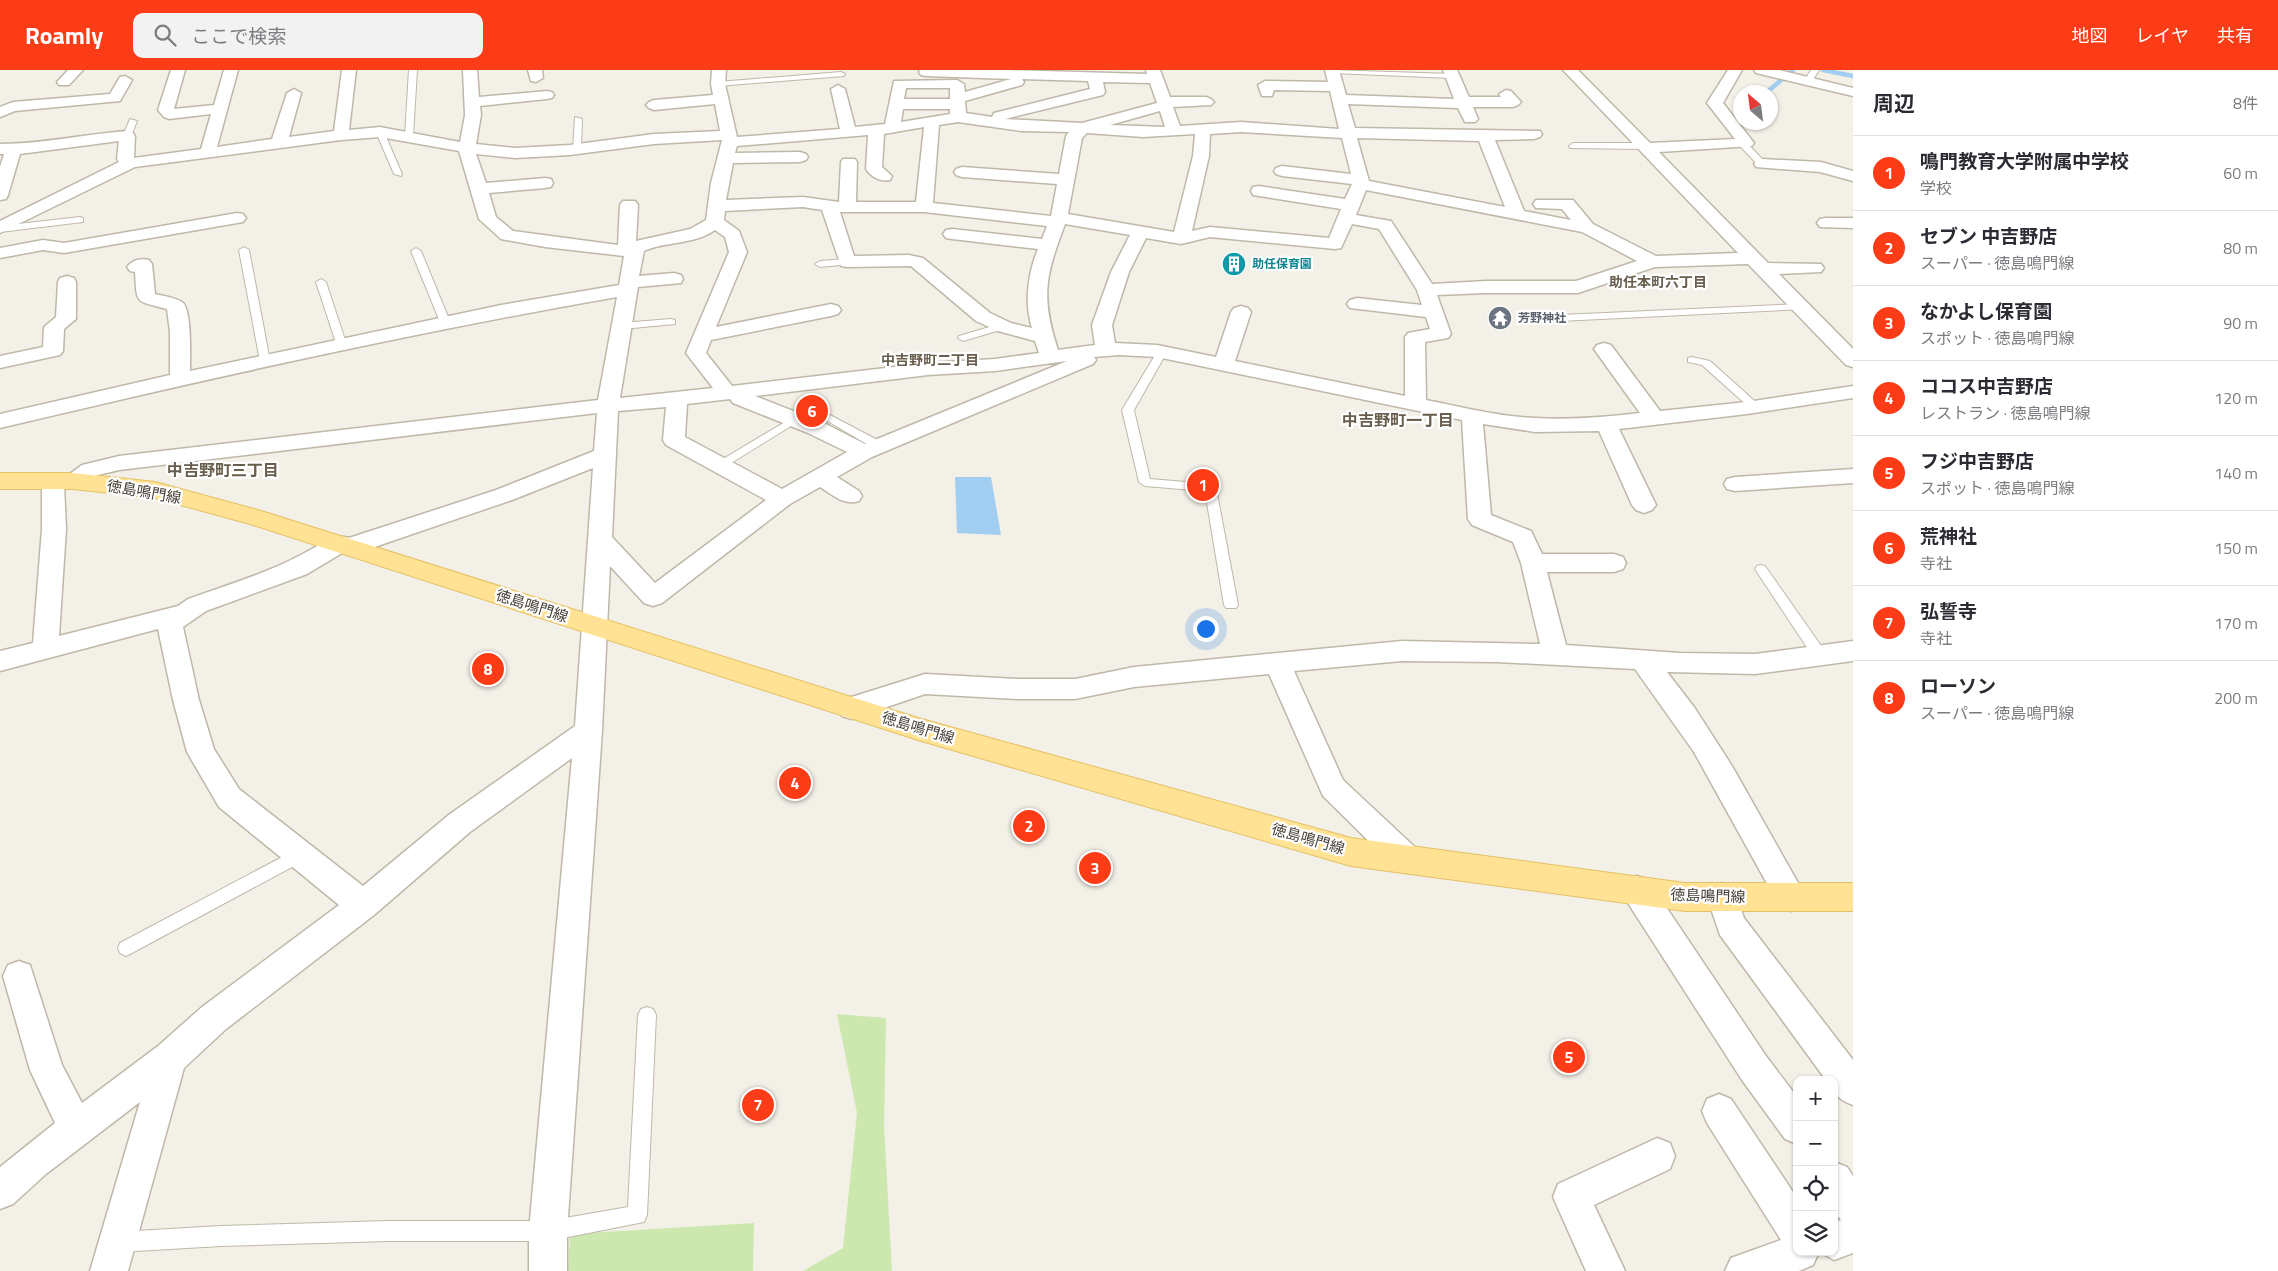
<!DOCTYPE html>
<html lang="ja">
<meta charset="utf-8">
<style>
:root{--surface:#fff;--page:#f2f2f3;--text:#2b2b33;--muted:#7c7c81;--line:#e1e1e2;--accent:#fb3c16}
body{margin:0;font-family:"Titillium Web","Noto Sans JP",sans-serif;background:var(--page);color:var(--text)}
.controls{position:absolute;right:15px;bottom:15px;display:grid;overflow:hidden;border-radius:10px;box-shadow:0 1px 4px #0004}
.controls button{width:45px;height:45px;display:grid;place-items:center;padding:0;border:0;border-bottom:1px solid var(--line);background:var(--surface);color:var(--text);font:25px sans-serif}
.compass{position:absolute;left:1733px;top:15px;width:45px;height:45px;border-radius:50%;background:var(--surface);box-shadow:0 1px 4px #0004;rotate:332deg}
.you{position:absolute;left:1205px;top:558px;width:18px;height:18px;margin:-12px;border:4px solid #fff;border-radius:50%;background:#1a73e8;box-shadow:0 0 0 8px #1a73e833}
.badge{display:grid;place-items:center;width:32px;height:32px;border-radius:50%;background:var(--accent);color:#fff;font-size:16px;font-weight:700}
.pin{position:absolute;translate:-50% -50%;border:2px solid #fff;box-shadow:0 1px 5px #0006}
.list{margin:0;padding:0;list-style:none}
h2{display:flex;justify-content:space-between;align-items:center;height:65px;margin:0;padding:0 20px;font-size:21px}
h2 small{font-size:16px;font-weight:400;color:var(--muted)}
.list li{display:grid;grid-template-columns:32px 1fr auto;gap:15px;align-items:center;box-sizing:border-box;height:75px;padding:0 20px;border-top:1px solid var(--line)}
.list b{display:block;font-size:19px;white-space:nowrap}
.list p{margin:0;font-size:16px;white-space:nowrap;color:var(--muted)}
.list em{font-size:16px;font-style:normal;color:var(--muted)}
.icon{flex:none;width:28px;height:28px;fill:none;stroke:currentColor;stroke-width:2;stroke-linecap:round;stroke-linejoin:round}
.map{position:relative;flex:none;width:1853px;height:1201px;overflow:hidden}
header{display:flex;align-items:center;gap:30px;box-sizing:border-box;height:70px;padding:0 25px;background:var(--accent);color:#fff}
header strong{font-size:24px}
nav{display:flex;gap:28px;margin-inline-start:auto;font-size:18px}
.search{width:350px;height:45px;background:var(--page);display:flex;align-items:center;gap:12px;box-sizing:border-box;padding:0 18px;border-radius:10px;color:var(--muted);font-size:19px}
main{display:flex}
aside{flex:1;background:var(--surface)}
.map>svg:first-child{display:block}
.green{fill:#cde8af}
.water{fill:#a2cff1}
.lines{fill:none;stroke-linecap:round;stroke-linejoin:round}
.stream{stroke:#a2cff1;stroke-width:4.5}
.lane-casing{stroke:#bfb8a9;stroke-width:2}
.street-casing{stroke:#bfb8a9;stroke-width:3}
.primary-casing{stroke:#e4c064;stroke-width:2}
.lane{fill:#fff;fill-rule:evenodd}
.street{fill:#fff;fill-rule:evenodd}
.primary{fill:#ffe294;fill-rule:evenodd}
.labels{text-anchor:middle;stroke-width:4.5;stroke-linejoin:round;paint-order:stroke}
.far-culture-label{font-size:12px;font-weight:bold;fill:#0d838f;stroke:#fff;text-anchor:start}
.far-worship-label{font-size:12px;font-weight:bold;fill:#5b616d;stroke:#fff;text-anchor:start}
.far-neighbourhood-label{font-size:14px;font-weight:bold;fill:#695e4d;stroke:#fff}
.street-label{font-size:15px;fill:#464036;stroke:#fff}
.neighbourhood-label{font-size:16px;font-weight:bold;fill:#695e4d;stroke:#fff}
</style>
<header>
<strong>Roamly</strong>
<div class="search"><svg class="icon" aria-label="search" viewBox="0 0 24 24"><circle cx="10" cy="10" r="6"/><path d="M15 15l6 6"/></svg>ここで検索</div>
<nav><a>地図</a><a>レイヤ</a><a>共有</a></nav>
</header>
<main>
<div class="map">
<svg width="1853" height="1201" viewBox="0 0 1853 1201">
<rect width="100%" height="100%" fill="#f3f0e7"/>
<!-- green -->
<g class="green">
<path d="M837,944L886,948L884,1056L892,1201H803L843,1178L857,1043Z"/>
<path d="M754,1153L753,1201H568L570,1164Z"/>
</g>
<!-- water -->
<path class="water" d="M955,407H991L1001,465L957,463Z"/>
<g class="lines">
<!-- stream -->
<g class="stream">
<path d="M1823,0L1853,6"/>
<path d="M1767,22L1793,0"/>
</g>
<!-- lane casing -->
<g class="lane-casing">
<g id="lane">
<path d="M409,0H417L413,66L409,68L405,66Z"/>
<path d="M1330,0L1452,4L1456,6L1452,8L1333,3Z"/>
<path d="M1811,0H1819L1811,13H1805L1804,11Z"/>
<path d="M841,2L845,4L844,6L718,16L714,14L718,12Z"/>
<path d="M575,47L582,49L581,79L577,82L573,79Z"/>
<path d="M130,49L137,51L131,66L127,68L123,66Z"/>
<path d="M377,60L384,62L402,104L401,106L394,104L376,62Z"/>
<path d="M1739,71H1745L1765,92V96H1759L1739,75Z"/>
<path d="M1573,73H1644L1648,76L1644,79L1570,78L1569,76Z"/>
<path d="M80,147L83,148V152L0,162V156Z"/>
<path d="M244,177L249,180L270,291L265,294L260,291L239,180Z"/>
<path d="M416,178L421,181L451,254L450,256H442L441,254L411,181Z"/>
<path d="M847,189L850,190V194L820,197L815,194L820,191Z"/>
<path d="M321,209L326,212L347,276L346,278H338L337,276L316,212Z"/>
<path d="M1800,234L1804,235V239L1539,252L1534,249L1539,246Z"/>
<path d="M671,249L675,250V254L622,259L617,256L622,253Z"/>
<path d="M1003,253L1007,254V258L963,271L958,268L959,266Z"/>
<path d="M1162,279L1167,282L1134,340L1150,409L1210,414L1216,418L1238,535L1236,538H1226L1224,535L1205,421L1145,416L1139,412L1122,340L1157,282Z"/>
<path d="M1692,287L1710,291L1759,335L1761,337L1759,339H1751L1702,295L1688,292V288Z"/>
<path d="M830,345L883,373L885,376L883,379H875L826,350L824,348L826,346Z"/>
<path d="M795,346L801,349L799,351L723,398L719,399L713,395Z"/>
<path d="M1761,495L1765,496L1824,580L1826,584L1824,588H1814L1757,502L1755,499L1757,496Z"/>
<path d="M299,778L305,780L307,785L305,790L132,883L126,886L120,883L118,878L120,873Z"/>
<path d="M647,937L653,939L656,945L647,1145L644,1152L548,1171H388L221,1176L119,1182L112,1179L109,1172L112,1165L119,1162L221,1156L388,1151H548L628,1137L638,945L641,939Z"/>
</g>
</g>
<!-- street casing -->
<g class="street-casing">
<g id="street">
<path d="M68,0H83L69,15H59L57,12Z"/>
<path d="M171,0H185L174,39L214,35L224,0H238L217,77L272,69L287,23L294,19L301,23L289,67L334,61L342,0H356L349,60L380,57L460,72L465,45L463,0H477L479,27L547,21L552,22L554,25L552,28L547,29L480,36L481,45L476,74L515,78L570,75L654,64L720,61L715,34L654,40L649,38L646,35L649,32L654,30L713,25L711,14L712,0H726L725,14L737,67L840,59L831,19L838,15L845,19L855,57L885,54L894,11L957,10L964,14L965,22L1011,9L926,6L921,5L919,2L920,0H1004L1147,4L1146,0H1160L1170,27H1206L1211,29L1214,32L1211,35L1173,37L1180,56L1241,52L1339,59L1330,21L1274,20L1272,26H1262L1258,15L1265,11L1328,12L1325,0H1339L1346,25L1454,29L1443,0H1457L1469,27H1501L1499,24L1506,20L1511,21L1521,32L1518,35L1513,37H1473L1478,49L1475,52H1465L1458,38L1348,34L1355,58L1540,61L1542,64L1540,67L1534,69L1495,70L1524,141L1571,150L1562,139L1536,138L1533,134L1536,130H1573L1593,154L1656,186L1738,183L1563,0H1578L1650,73L1735,69L1707,33L1728,0H1742L1723,33L1754,73L1752,76L1659,82L1768,193L1821,194L1824,198L1821,202L1779,204L1853,279V297L1846,295L1748,194L1655,197L1578,223H1486L1437,225L1451,264L1448,268L1425,272L1426,330C1462,337 1500,347 1536,348C1571,350 1605,347 1640,343L1594,279L1597,275L1604,273L1611,275L1660,341L1747,332L1853,316V328L1747,344L1619,359L1656,435L1652,440L1644,443L1636,440L1632,435L1599,361L1535,362L1483,354L1491,445L1531,461L1542,484H1614L1623,487L1626,493L1623,499L1614,502H1547L1566,575L1680,583L1755,584L1853,571V591L1755,604L1667,602L1694,637L1732,696L1806,827L1802,837L1791,841L1780,837L1694,682L1635,599L1497,592L1402,591L1294,601L1343,710L1419,781L1423,790L1419,799L1408,803L1397,799L1323,726L1269,604L1134,617L1075,629H1017L925,624L852,649L842,646L839,638L842,630L925,604L1017,609H1075L1134,597L1402,571L1540,574L1521,493L1513,472L1472,455L1468,449L1462,350L1157,287L1119,285L1094,287L1096,290L1093,294L872,387L837,407L859,421L862,426L859,431C844,436 833,425 820,417L790,434L662,533L653,536L644,533L610,496L602,661L567,1161V1201H529V1161L572,688L470,762L374,845L226,959L184,998L128,1201H90L140,1032L46,1104L13,1134L0,1139V1097L55,1053L30,1000L3,906L8,895L19,891L30,895L62,995L82,1033L158,976L202,937L339,835L219,737L187,682L173,630L158,559L0,601V581L33,573L42,459V411L45,406L53,404L61,406L63,409L82,395L119,386L598,330L617,227C410,263 205,309 0,358V344L170,305V262L167,239C135,230 137,236 135,202L130,201L127,197C132,190 141,188 149,190L152,194L155,224C163,226 174,227 182,232C192,238 190,288 190,301L501,235L619,215L624,186L545,177L501,169L479,149L459,81L380,67L341,70L135,97L0,163V151L119,92L117,89L119,71L20,84L8,125L6,129L0,130V97L4,84H0V74C42,74 85,64 127,61L133,63L135,66L134,88L201,79L211,44L169,49L164,47L158,40ZM1022,9L1088,11L1090,19L994,43L992,47L966,43L965,31L1022,15L1024,12ZM1103,12L1150,13L1157,33L1082,53L1005,49L1103,25L1105,22ZM906,18H950V29H904ZM903,39H950V44L901,52ZM1160,41L1165,57L1110,55ZM958,52L1021,61L1069,62L1066,66L1059,104L962,97L956,99L954,102L956,105L962,107L1057,114L1051,146L933,133L939,55ZM924,57L916,132H856L857,92L855,89H843L841,92L839,132L803,127L726,130L733,93L800,92L806,90L808,87L806,84L800,82L735,83L737,76L868,65L866,99C871,107 880,112 890,110L892,106L882,97L884,64ZM1241,62L1342,68L1351,104L1282,96L1276,98L1274,101L1276,104L1282,106L1352,114L1345,129L1259,116L1253,117L1251,121L1253,125L1259,126L1341,139L1329,168L1210,157L1192,161L1209,86L1210,64ZM1087,63L1143,67L1195,64L1193,86L1174,162L1068,144L1082,68ZM1357,68L1479,71L1505,137L1369,111ZM722,70L711,113L706,150L690,159L636,171L638,135L635,131H623L620,135L618,175L513,161L496,147L489,123L545,118L551,117L553,113L551,109L545,108L486,113L476,84L515,88L570,85L654,74ZM1366,120L1582,162L1637,191L1576,211H1486L1432,214L1391,151L1356,145ZM803,137L822,140L841,196L847,197L911,196L976,251L998,261L1035,271L1039,283L995,289L928,293L732,316L706,283L711,270L831,246L838,244L841,240L838,236L831,234L716,257L747,182L739,161L724,150L725,141ZM840,142H924L1047,156L1042,169L952,159L946,160L943,164L946,168L952,169L1038,179C1028,203 1024,233 1032,258L1011,253L990,243L923,188L909,185L854,186ZM1065,154L1130,165L1111,202L1092,255L1095,275L1058,280C1040,225 1046,205 1065,154ZM1352,154L1379,159L1417,220L1422,235L1357,228L1350,230L1347,234L1350,238L1426,247L1430,259L1408,263L1405,267V326L1235,291L1251,242L1248,238L1241,236L1234,238L1231,242L1216,287L1157,275L1115,273L1112,255L1129,202L1146,168L1181,174L1210,167L1335,179L1341,178ZM715,160L725,167L729,182L686,283L713,318L620,328L638,217L681,213L683,209L681,205L674,203L639,206L644,181C666,171 694,175 715,160ZM1067,291L865,374L824,353L755,326L928,305L995,301ZM730,329L733,333L808,363L847,382L782,419L685,367L687,334ZM666,337L663,370L666,375L766,430L655,513L612,467L618,341ZM597,343L594,381L496,420L349,468C334,463 323,473 310,480C272,502 229,514 188,529L178,536L59,566L66,459L64,415C79,422 86,410 98,405C105,403 112,402 119,400ZM593,398L575,656L450,744L363,816L239,719L214,679L199,630L183,557L206,541L307,504L342,483L349,485L357,483L512,430Z"/>
<path d="M528,0H542L543,8L536,12L531,11Z"/>
<path d="M1754,0H1779L1853,18V26L1756,3Z"/>
<path d="M125,6L132,10L120,31L15,41L0,47V37L13,32L110,24L120,7Z"/>
<path d="M1762,89L1821,92L1853,101V111L1820,102L1756,97L1754,94L1756,91Z"/>
<path d="M237,143L243,144L246,148L243,152L64,183L43,180L0,188V178L43,170L64,173Z"/>
<path d="M1826,148H1853V158L1820,157L1817,153L1820,149Z"/>
<path d="M67,206L74,208L76,212V249L64,259L63,281L60,285L0,298V286L43,277L44,257L56,247L58,212L60,208Z"/>
<path d="M1853,399V413L1735,421L1727,419L1724,414L1727,409L1735,407Z"/>
<path d="M1637,806L1648,810L1766,986L1797,1027V1074L1785,1069L1742,1010L1626,830L1622,820L1626,810Z"/>
<path d="M1722,813L1733,817L1744,848L1853,990V1035C1839,1030 1834,1025 1834,1010H1826L1720,865L1707,827L1711,817Z"/>
<path d="M1719,1024L1731,1029L1797,1128V1182H1819L1813,1195L1799,1201H1725L1731,1188L1781,1170L1707,1053L1702,1041L1707,1029Z"/>
<path d="M1657,1068L1670,1073L1675,1086L1670,1099L1594,1135L1625,1201H1586L1553,1127L1558,1114Z"/>
<path d="M1834,1092L1847,1097L1853,1106V1183L1834,1190L1820,1182H1834V1152L1841,1150L1834,1141Z"/>
</g>
</g>
<!-- primary casing -->
<g class="primary-casing">
<path id="primary" d="M0,403H73L155,412L258,440L918,648L1351,768L1685,813H1853V841H1685L1351,796L918,670L250,454L155,428L73,419H0Z"/>
</g>
<!-- lane -->
<use href="#lane" class="lane"/>
<!-- street -->
<use href="#street" class="street"/>
<!-- primary -->
<use href="#primary" class="primary"/>
</g>
<!-- icons -->
<defs>
<g id="building-disc" transform="scale(1.25)"><circle r="9.5" fill="#0f9aa8" stroke="#fff"/><path d="M-4-6H4V6H1V3H-1V6H-4ZM-2.5-4.3h1.7v1.8h-1.7ZM.8-4.3h1.7v1.8H.8ZM-2.5-1h1.7V.8h-1.7ZM.8-1h1.7V.8H.8Z" fill="#fff"/></g>
<g id="temple-disc" transform="scale(1.25)"><circle r="9.5" fill="#6b7280" stroke="#fff"/><path d="M0-6L5-2H3V0L6.5 2.5H4V6H1.5V3h-3V6H-4V2.5H-6.5L-3 0V-2H-5Z" fill="#fff"/></g>
</defs>
<g fill-rule="evenodd">
<use href="#building-disc" x="1234" y="194"/>
<use href="#temple-disc" x="1500" y="248"/>
</g>
<g class="labels">
<!-- far-culture labels -->
<g class="far-culture-label">
<text x="1252" y="198">助任保育園</text>
</g>
<!-- far-worship labels -->
<g class="far-worship-label">
<text x="1518" y="252">芳野神社</text>
</g>
<!-- far-neighbourhood labels -->
<g class="far-neighbourhood-label">
<text x="1658" y="217">助任本町六丁目</text>
<text x="930" y="295">中吉野町二丁目</text>
</g>
<!-- street labels -->
<g class="street-label">
<text transform="translate(144 422) rotate(10)" y="5">徳島鳴門線</text>
<text transform="translate(532 536) rotate(18)" y="5">徳島鳴門線</text>
<text transform="translate(918 658) rotate(17)" y="5">徳島鳴門線</text>
<text transform="translate(1308 769) rotate(16)" y="5">徳島鳴門線</text>
<text transform="translate(1708 826) rotate(2)" y="5">徳島鳴門線</text>
</g>
<!-- neighbourhood labels -->
<g class="neighbourhood-label">
<text x="1398" y="356">中吉野町一丁目</text>
<text x="223" y="406">中吉野町三丁目</text>
</g>
</g>
</svg>
<div class="controls">
<button>+</button>
<button>−</button>
<button><svg class="icon" aria-label="locate" viewBox="0 0 24 24"><circle cx="12" cy="12" r="6"/><path d="M12 2v4M12 18v4M2 12h4M18 12h4"/></svg></button>
<button><svg class="icon" aria-label="layers" viewBox="0 0 24 24"><path d="M12 4l9 5-9 5-9-5zM3 14l9 5 9-5"/></svg></button>
</div>
<svg class="compass" viewBox="-18 -18 36 36"><path d="M0-13l5 13h-10z" fill="#e53935"/><path d="M0 13l5-13h-10z" fill="#7c7c81"/></svg>
<div class="you"></div>
<div class="pin badge" style="left:1203px;top:415px">1</div>
<div class="pin badge" style="left:1029px;top:756px">2</div>
<div class="pin badge" style="left:1095px;top:798px">3</div>
<div class="pin badge" style="left:795px;top:713px">4</div>
<div class="pin badge" style="left:1569px;top:987px">5</div>
<div class="pin badge" style="left:812px;top:341px">6</div>
<div class="pin badge" style="left:758px;top:1035px">7</div>
<div class="pin badge" style="left:488px;top:599px">8</div>
</div>
<aside>
<h2>周辺<small>8件</small></h2>
<ul class="list">
<li><span class="badge">1</span><div><b>鳴門教育大学附属中学校</b><p>学校</p></div><em>60 m</em></li>
<li><span class="badge">2</span><div><b>セブン 中吉野店</b><p>スーパー · 徳島鳴門線</p></div><em>80 m</em></li>
<li><span class="badge">3</span><div><b>なかよし保育園</b><p>スポット · 徳島鳴門線</p></div><em>90 m</em></li>
<li><span class="badge">4</span><div><b>ココス中吉野店</b><p>レストラン · 徳島鳴門線</p></div><em>120 m</em></li>
<li><span class="badge">5</span><div><b>フジ中吉野店</b><p>スポット · 徳島鳴門線</p></div><em>140 m</em></li>
<li><span class="badge">6</span><div><b>荒神社</b><p>寺社</p></div><em>150 m</em></li>
<li><span class="badge">7</span><div><b>弘誓寺</b><p>寺社</p></div><em>170 m</em></li>
<li><span class="badge">8</span><div><b>ローソン</b><p>スーパー · 徳島鳴門線</p></div><em>200 m</em></li>
</ul>
</aside>
</main>
